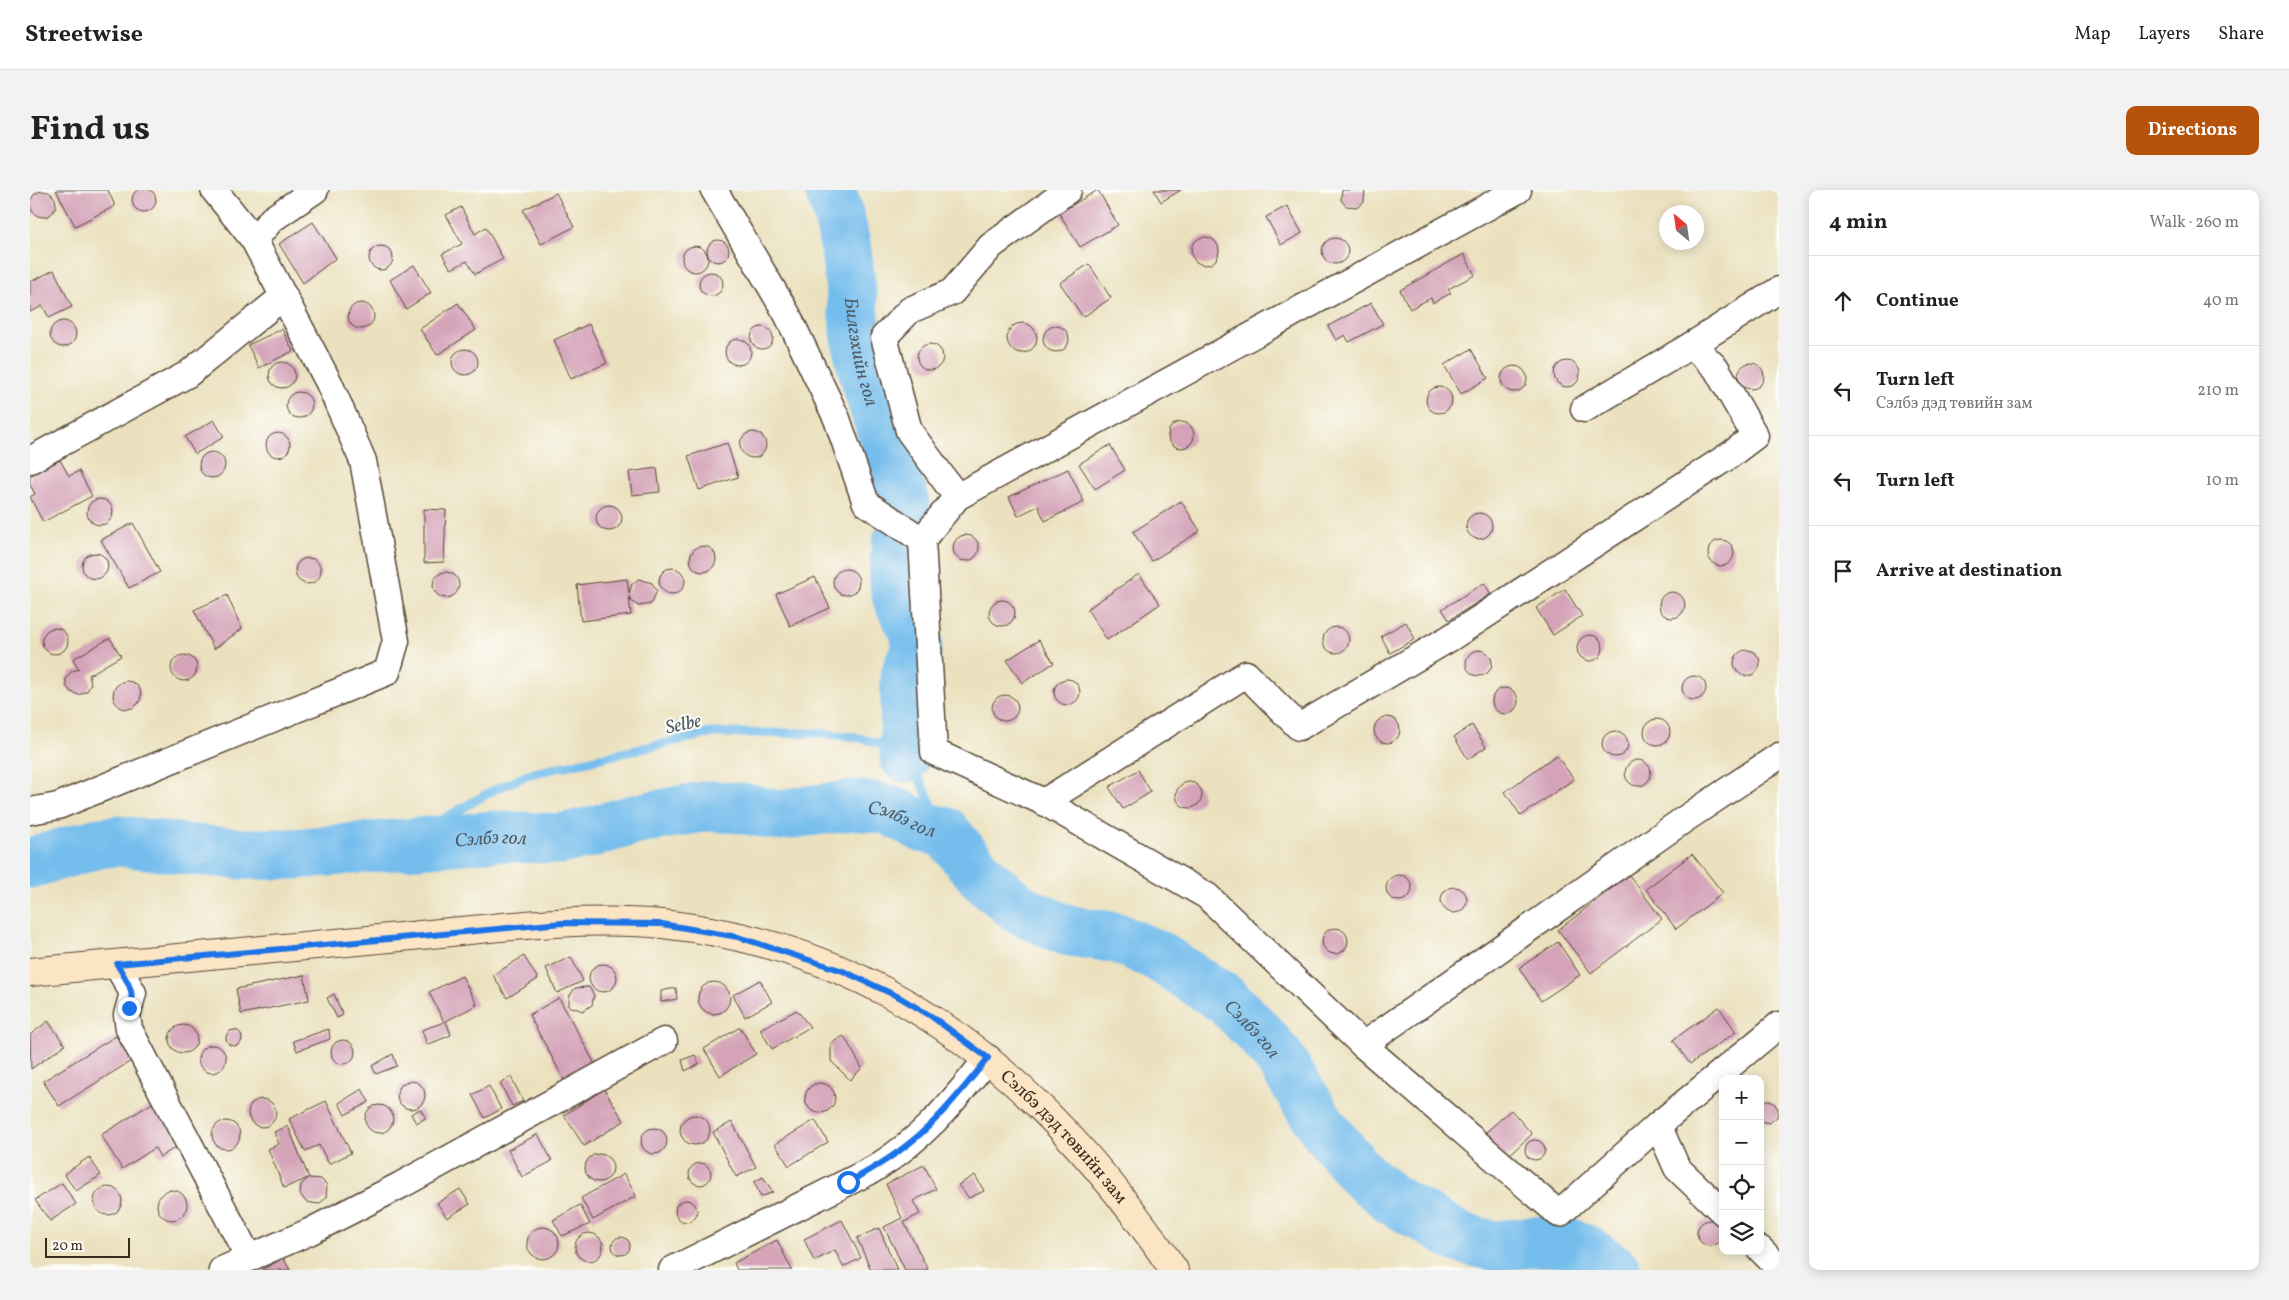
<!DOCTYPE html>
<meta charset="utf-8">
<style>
:root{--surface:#fff;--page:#f2f2f2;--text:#222;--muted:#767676;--line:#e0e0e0;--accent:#b45309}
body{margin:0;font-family:Vollkorn,serif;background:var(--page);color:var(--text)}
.controls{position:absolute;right:15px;bottom:15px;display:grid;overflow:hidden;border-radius:10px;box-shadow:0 2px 12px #0003}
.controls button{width:45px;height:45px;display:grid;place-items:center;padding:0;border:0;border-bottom:1px solid var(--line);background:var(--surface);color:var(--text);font:25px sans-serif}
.compass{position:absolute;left:1629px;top:15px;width:45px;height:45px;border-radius:50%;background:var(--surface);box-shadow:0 2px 12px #0003;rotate:331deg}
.scale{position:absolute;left:15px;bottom:12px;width:85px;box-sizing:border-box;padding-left:5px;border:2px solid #3b2a1e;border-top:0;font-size:14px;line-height:18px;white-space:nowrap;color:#3b2a1e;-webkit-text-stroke:4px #fdfcf7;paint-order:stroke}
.stop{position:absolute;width:15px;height:15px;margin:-11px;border:4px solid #1a73e8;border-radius:50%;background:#fff}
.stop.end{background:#1a73e8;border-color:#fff;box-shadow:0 1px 5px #0008}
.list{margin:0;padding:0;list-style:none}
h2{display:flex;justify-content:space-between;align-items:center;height:65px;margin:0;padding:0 20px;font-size:21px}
h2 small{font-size:16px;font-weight:400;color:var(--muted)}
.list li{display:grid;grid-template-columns:32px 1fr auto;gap:15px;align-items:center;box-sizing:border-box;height:90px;padding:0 20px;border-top:1px solid var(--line)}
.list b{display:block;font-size:19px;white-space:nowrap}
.list p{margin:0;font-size:16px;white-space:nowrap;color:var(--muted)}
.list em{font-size:16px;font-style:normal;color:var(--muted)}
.icon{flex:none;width:28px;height:28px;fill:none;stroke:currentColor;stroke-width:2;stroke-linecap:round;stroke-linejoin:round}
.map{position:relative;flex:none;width:1749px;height:1080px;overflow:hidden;border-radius:10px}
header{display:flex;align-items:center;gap:30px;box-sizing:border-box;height:70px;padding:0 25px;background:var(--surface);border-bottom:1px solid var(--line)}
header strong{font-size:24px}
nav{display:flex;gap:28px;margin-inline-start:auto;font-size:18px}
.intro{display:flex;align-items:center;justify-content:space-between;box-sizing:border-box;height:120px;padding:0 30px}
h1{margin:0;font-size:35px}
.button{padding:12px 22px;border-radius:10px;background:var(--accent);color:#fff;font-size:18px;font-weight:700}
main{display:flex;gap:30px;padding:0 30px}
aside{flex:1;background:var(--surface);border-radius:10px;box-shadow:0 2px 12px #0003}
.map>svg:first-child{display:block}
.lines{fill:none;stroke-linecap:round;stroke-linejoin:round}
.stream{stroke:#74bded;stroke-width:9}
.river{stroke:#74bded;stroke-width:51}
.building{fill:#d4a3b8}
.street-casing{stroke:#554536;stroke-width:29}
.secondary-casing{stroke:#554536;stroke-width:30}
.street{stroke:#fff;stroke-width:26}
.secondary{stroke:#fce5c4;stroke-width:28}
.route{stroke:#1a73e8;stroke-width:6}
.labels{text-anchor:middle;stroke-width:4;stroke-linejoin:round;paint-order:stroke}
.street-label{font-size:18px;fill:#3b2a1e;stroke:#fdfcf7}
.water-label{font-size:19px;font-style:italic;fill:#4f5d66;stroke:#fdfcf7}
</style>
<header>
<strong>Streetwise</strong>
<nav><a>Map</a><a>Layers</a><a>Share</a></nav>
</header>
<div class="intro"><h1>Find us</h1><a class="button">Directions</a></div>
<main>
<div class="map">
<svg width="1749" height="1080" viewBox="0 0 1749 1080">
<rect width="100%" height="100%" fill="#fdfcf7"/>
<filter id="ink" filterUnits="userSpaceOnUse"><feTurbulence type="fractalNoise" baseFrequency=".02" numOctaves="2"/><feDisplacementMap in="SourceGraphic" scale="10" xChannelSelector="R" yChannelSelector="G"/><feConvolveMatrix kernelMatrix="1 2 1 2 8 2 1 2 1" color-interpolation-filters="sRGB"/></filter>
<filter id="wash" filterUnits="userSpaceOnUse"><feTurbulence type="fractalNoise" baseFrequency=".0096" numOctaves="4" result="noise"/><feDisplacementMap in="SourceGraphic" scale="20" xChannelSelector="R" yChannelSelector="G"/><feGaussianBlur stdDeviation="1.12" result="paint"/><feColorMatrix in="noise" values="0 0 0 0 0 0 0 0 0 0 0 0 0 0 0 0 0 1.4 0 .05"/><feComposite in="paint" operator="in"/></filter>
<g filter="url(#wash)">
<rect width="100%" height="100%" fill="#ebe1be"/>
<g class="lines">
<!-- stream -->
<path class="stream" d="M370,654L462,601L500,584L681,543H785L826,547L862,557L875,567L888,586L915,642"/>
<!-- river -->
<g class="river">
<path id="s1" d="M800,0C822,54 819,115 831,171C842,222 867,269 875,320"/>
<path d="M867,354C866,371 862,391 868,408C873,424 886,434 887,453C887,465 878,474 876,486L875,567"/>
<path id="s2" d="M0,673L69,653L89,651L165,660L215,664H264L466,646L530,649L558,643L603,630L677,616L711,618L748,625L824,615L858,619L895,638L915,642L954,689L990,719L1035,740L1087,748L1128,766L1196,810L1231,845L1250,869L1294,939L1334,987L1363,1010L1430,1048L1464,1056L1511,1051L1536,1052L1559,1062L1585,1080"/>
</g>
</g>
<g id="blocks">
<!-- building -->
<g class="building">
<circle cx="114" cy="10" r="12"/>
<path d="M26,0H78L85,16L45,36Z"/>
<path d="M1068,0L1088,35L1050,57L1029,23Z"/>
<path d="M1124,0H1151L1131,12Z"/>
<path d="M1312,0H1335L1334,12L1328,17L1316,16L1311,10Z"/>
<circle cx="13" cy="14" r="13"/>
<path d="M526,3L544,37L511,54L493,20Z"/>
<path d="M1257,16L1272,43L1251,55L1236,27Z"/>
<path d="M431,17L445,44L456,37L473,69L445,84L437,71L421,79L412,64L432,54L416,25Z"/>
<path d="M283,32L306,68L273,93L249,54Z"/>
<circle cx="1175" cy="61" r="14"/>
<circle cx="1305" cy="61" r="13"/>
<circle cx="688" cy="61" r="11"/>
<circle cx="351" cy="68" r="12"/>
<circle cx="665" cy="69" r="13"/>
<path d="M1434,64L1445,85L1418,99L1421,103L1403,113L1401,108L1380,119L1370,100Z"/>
<path d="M1059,74L1081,108L1053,127L1030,93Z"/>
<path d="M384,75L401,103L376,119L360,90Z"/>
<path d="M24,80L42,117L19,128L13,116L0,122V92Z"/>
<circle cx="681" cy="94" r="12"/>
<path d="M428,113L446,140L407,165L390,139Z"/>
<path d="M1341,113L1353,134L1319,152L1315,145L1306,150L1298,136Z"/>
<circle cx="331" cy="126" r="13"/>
<circle cx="33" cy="144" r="13"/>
<circle cx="992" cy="148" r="15"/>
<path d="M559,134L577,173L541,189L524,150Z"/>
<circle cx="1026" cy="149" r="13"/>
<circle cx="732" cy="148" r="11"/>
<path d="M252,139L263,161L229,178L218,155Z"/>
<circle cx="708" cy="162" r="13"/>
<circle cx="900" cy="167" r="13"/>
<path d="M1441,159L1458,188L1431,204L1414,175Z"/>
<circle cx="435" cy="172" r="13"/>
<circle cx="1537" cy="184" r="13"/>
<circle cx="252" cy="185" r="13"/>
<circle cx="1721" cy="186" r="13"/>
<circle cx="1484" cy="189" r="13"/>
<circle cx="1409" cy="210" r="13"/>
<circle cx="269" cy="215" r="13"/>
<path d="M184,230L194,247L165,264L155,247Z"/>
<circle cx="1151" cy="245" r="13"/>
<circle cx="723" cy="255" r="13"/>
<circle cx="248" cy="255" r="12"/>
<path d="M697,253L708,287L669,300L658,266Z"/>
<path d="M1080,255L1095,280L1065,299L1049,274Z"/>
<circle cx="182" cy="275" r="13"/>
<path d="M30,270L39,286L49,281L62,306L13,332L0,307L5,304L0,295V286Z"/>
<path d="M627,278L630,302L602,305L599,282Z"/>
<path d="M1038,279L1054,312L1015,331L1008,316L988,326L979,307Z"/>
<circle cx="70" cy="322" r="13"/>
<path d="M1151,311L1170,341L1122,371L1103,342Z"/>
<circle cx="579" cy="328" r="13"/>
<path d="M394,319L416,320L414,372L394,373Z"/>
<circle cx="1449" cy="336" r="13"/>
<path d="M103,333L130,382L99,398L71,350Z"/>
<circle cx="936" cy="358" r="13"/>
<circle cx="1691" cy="363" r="13"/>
<circle cx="673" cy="369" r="13"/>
<circle cx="65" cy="376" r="13"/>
<circle cx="278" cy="381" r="13"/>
<circle cx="642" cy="391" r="13"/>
<circle cx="816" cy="392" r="13"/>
<circle cx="416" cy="395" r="13"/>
<path d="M1109,384L1130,414L1077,450L1057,419Z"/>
<path d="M785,387L800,418L760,436L746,404Z"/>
<path d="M597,389L599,403L602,394L609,389L622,393L627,401L621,414L608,416L601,411L599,406L601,425L551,431L547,395Z"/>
<path d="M1454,393L1461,404L1419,430L1412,419Z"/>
<path d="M1535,399L1552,426L1523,445L1506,418Z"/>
<circle cx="1642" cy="415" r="13"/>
<path d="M197,405L212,439L184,459L164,420Z"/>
<circle cx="972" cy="423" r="13"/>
<path d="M1376,432L1385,449L1360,463L1351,446Z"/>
<circle cx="1306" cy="450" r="13"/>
<circle cx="25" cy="451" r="13"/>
<circle cx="1560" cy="458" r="13"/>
<path d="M80,448L91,466L59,485L61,494L57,501L49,505L41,502L36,496V488L42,481L49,479L43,469Z"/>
<path d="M1009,450L1024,473L992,493L977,470Z"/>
<circle cx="1717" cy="473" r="13"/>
<circle cx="1449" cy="473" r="13"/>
<circle cx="154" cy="478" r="13"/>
<circle cx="1664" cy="498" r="12"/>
<circle cx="1037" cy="502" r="13"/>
<circle cx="97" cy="505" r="14"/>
<circle cx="1475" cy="511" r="13"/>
<circle cx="975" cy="518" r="13"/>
<circle cx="1357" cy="540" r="13"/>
<circle cx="1627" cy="542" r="13"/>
<path d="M1442,535L1456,557L1438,569L1424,547Z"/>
<circle cx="1585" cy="554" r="13"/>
<path d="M1526,565L1544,589L1491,626L1475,602Z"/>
<circle cx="1608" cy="583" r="13"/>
<path d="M1108,580L1121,602L1093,619L1079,597Z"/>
<circle cx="1159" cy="605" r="13"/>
<path d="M1662,664L1693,703L1646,739L1616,699Z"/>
<path d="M1599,685L1632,729L1561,783L1528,740Z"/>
<circle cx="1369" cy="698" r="13"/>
<circle cx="1424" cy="710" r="13"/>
<circle cx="1305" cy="751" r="13"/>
<path d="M1528,752L1550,785L1511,811L1489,778Z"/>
<path d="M494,766L508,789L477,808L463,785Z"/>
<path d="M541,767L553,791L527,803L516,778Z"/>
<circle cx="573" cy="788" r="14"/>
<path d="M274,785L279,810L211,824L206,799Z"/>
<path d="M432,786L447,815L416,831L421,845L397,855L392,840L414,832L399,802Z"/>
<path d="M730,790L742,812L715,827L703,805Z"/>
<circle cx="684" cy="808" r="16"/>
<path d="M559,797L564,805L562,815L553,821L539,816V807L545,798Z"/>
<path d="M646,798L647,809L631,812V801Z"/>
<path d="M304,804L313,825L307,828L297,808Z"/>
<path d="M529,808L566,876L536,893L499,825Z"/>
<path d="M1689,817L1706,842L1660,874L1643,850Z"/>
<path d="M767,820L780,837L742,859L730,839Z"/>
<path d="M18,831L35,855L1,879L0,845Z"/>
<circle cx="153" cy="849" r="14"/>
<path d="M710,837L726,864L690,886L674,859Z"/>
<path d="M299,839L300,849L267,861L263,851Z"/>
<circle cx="204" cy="848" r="8"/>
<path d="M86,846L101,871L29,916L13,891Z"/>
<path d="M814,846L832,878L820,890L801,871V853Z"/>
<circle cx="313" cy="862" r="12"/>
<circle cx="182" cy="869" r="14"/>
<path d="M363,864L367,876L346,884L342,876Z"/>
<path d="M665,865L669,874L655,881L652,870Z"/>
<path d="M481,887L493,911L482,916L470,893Z"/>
<circle cx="381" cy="905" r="14"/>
<circle cx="790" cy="908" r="15"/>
<path d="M459,896L471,919L455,928L442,905Z"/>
<path d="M332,899L339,912L315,925L309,913Z"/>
<path d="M574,899L594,931L554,956L534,925Z"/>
<circle cx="232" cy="923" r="14"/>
<path d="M1737,910L1744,913L1748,919L1747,927L1739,933L1730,931V913Z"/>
<path d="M296,911L321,963L299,974L289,955L275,961L259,929Z"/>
<path d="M124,912L151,954L130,967L125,958L92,979L71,945Z"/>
<circle cx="349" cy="929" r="14"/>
<path d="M390,919L396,928L386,933L381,924Z"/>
<path d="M1481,920L1502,944L1475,969L1453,945Z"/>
<circle cx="665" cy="940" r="15"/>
<path d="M785,930L798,952L759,976L745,954Z"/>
<circle cx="196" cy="945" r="14"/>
<path d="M702,932L726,977L706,987L683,942Z"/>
<path d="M258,936L279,988L291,989L297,995L296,1008L289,1014L276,1012L270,1004L271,995L278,988L254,998L238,959L249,954L244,942Z"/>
<circle cx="624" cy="951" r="13"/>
<path d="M508,944L522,971L492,987L478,960Z"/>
<circle cx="1505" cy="960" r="10"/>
<circle cx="569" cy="978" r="14"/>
<path d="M59,967L71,985L46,1001L34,984Z"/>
<circle cx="670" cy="984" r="11"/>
<path d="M894,975L906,999L883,1011L890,1024L874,1032L898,1080H875L854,1037L872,1028L856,994Z"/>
<path d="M594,984L606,1006L563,1030L551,1008Z"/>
<path d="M945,985L954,1001L939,1008L928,995Z"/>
<path d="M733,987L743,1002L731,1007L724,992Z"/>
<path d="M32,993L46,1014L20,1031L5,1010Z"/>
<circle cx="78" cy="1011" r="14"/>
<path d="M430,999L440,1014L417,1028L407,1013Z"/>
<circle cx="142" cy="1015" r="15"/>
<circle cx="656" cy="1021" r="11"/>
<path d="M550,1015L560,1034L532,1046L523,1030Z"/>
<circle cx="1680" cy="1043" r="13"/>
<path d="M812,1030L831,1068L813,1077L805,1060L784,1071L774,1049Z"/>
<circle cx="513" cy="1053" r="16"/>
<path d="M849,1038L867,1080H841L827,1048Z"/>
<circle cx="559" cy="1057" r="14"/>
<circle cx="591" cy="1056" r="9"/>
<path d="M747,1050L762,1080H707L704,1073Z"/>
<path d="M253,1068L260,1080H232Z"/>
</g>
</g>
</g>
<g filter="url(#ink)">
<use href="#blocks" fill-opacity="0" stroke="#554536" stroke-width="1"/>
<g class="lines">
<!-- street casing -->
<g class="street-casing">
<g id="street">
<path d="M184,0L224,50"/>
<path d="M684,0L757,124L807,229L836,313L892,350"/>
<path d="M1488,0L927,307L892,350L904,562L1014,612L1177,706L1333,855L1529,1024L1628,935L1749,835"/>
<path d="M1554,219L1662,155"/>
<path d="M0,270L158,184L254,106"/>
<path d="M927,307L879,241L854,147L880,120L922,102L961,56L1038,0"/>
<path d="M1014,612L1216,484L1269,537L1420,448L1700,265L1725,246L1686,178L1662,155L1749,100"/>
<path d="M0,621L28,616L357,482L366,451L333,271L299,193L224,50L242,29L285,0"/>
<path d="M87,775L103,803L97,825L99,839L219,1068"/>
<path d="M1333,855L1652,631L1749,566"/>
<path d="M1628,935L1647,978L1693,1022"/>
<path d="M1730,1059L1749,1078"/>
<path d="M192,1080L279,1042L371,995L634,851"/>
<path d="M642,1080L844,979C895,947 921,914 958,868"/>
</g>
</g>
<!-- secondary casing -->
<g class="secondary-casing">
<g id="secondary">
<path id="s3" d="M0,782C123,771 247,758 370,747C456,739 545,726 632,734C862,758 1019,895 1144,1080"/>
</g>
</g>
<!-- street -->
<use href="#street" class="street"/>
<!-- secondary -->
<use href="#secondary" class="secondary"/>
</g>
</g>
<g class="lines" filter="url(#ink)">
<!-- route -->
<path class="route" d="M99,818C107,801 95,789 87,774L532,733L632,734L708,747L813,781L869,807L901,826L958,868C912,926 885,958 818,992"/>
</g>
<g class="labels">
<!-- street labels -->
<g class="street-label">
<text dy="6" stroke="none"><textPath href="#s3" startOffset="1101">Сэлбэ дэд төвийн зам</textPath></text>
</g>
<!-- water labels -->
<g class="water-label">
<text dy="7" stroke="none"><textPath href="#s1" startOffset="165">Билгэхийн гол</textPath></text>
<text transform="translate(653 533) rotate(-12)" y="7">Selbe</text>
<text dy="7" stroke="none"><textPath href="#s2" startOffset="884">Сэлбэ гол</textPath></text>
<text dy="7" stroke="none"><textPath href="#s2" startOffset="465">Сэлбэ гол</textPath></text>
<text dy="7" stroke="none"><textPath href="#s2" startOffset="1305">Сэлбэ гол</textPath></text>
</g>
</g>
</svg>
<div class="controls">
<button>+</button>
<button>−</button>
<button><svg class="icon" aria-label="locate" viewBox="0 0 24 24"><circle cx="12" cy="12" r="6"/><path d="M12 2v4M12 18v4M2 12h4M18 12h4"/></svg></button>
<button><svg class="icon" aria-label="layers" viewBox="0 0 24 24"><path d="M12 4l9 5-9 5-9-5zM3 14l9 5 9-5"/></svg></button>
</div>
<svg class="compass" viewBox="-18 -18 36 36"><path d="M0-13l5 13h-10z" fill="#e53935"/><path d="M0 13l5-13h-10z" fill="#767676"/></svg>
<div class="scale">20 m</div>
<div class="stop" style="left:818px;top:992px"></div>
<div class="stop end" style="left:99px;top:818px"></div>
</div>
<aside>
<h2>4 min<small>Walk · 260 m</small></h2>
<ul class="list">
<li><svg class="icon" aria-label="ahead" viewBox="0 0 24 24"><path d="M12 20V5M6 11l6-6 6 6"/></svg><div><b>Continue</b></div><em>40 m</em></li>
<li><svg class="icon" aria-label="left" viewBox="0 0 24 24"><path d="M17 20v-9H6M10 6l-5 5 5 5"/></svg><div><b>Turn left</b><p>Сэлбэ дэд төвийн зам</p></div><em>210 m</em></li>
<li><svg class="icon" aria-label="left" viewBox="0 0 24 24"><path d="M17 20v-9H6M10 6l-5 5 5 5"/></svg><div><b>Turn left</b></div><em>10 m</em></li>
<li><svg class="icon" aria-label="arrive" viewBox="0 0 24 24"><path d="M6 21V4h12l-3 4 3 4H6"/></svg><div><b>Arrive at destination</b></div></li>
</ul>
</aside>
</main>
